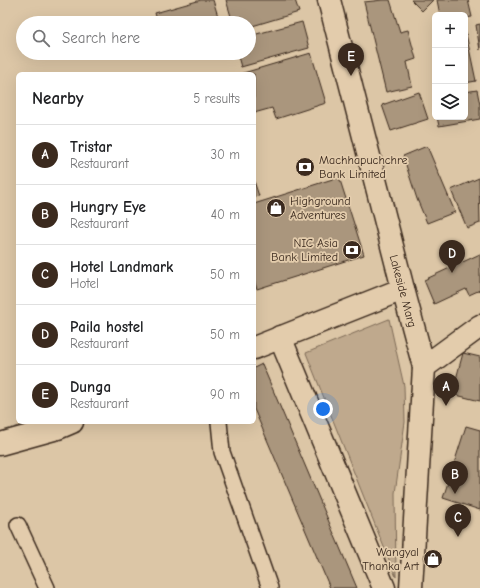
<!DOCTYPE html>
<meta charset="utf-8">
<style>
:root{--surface:#fff;--page:#f2f2f2;--text:#202124;--muted:#757577;--line:#e0e0e0;--accent:#3b2a1e}
body{margin:0;font-family:"Comic Neue",sans-serif;background:var(--page);color:var(--text)}
.controls{position:absolute;right:12px;top:12px;display:grid;overflow:hidden;border-radius:6px;box-shadow:0 4px 16px #0002}
.controls button{width:36px;height:36px;display:grid;place-items:center;padding:0;border:0;border-bottom:1px solid var(--line);background:var(--surface);color:var(--text);font:20px sans-serif}
.you{position:absolute;left:323px;top:409px;width:14px;height:14px;margin:-10px;border:3px solid #fff;border-radius:50%;background:#1a73e8;box-shadow:0 0 0 6px #1a73e833}
.badge{display:grid;place-items:center;width:26px;height:26px;border-radius:50%;background:var(--accent);color:#fff;font-size:13px;font-weight:700}
.pin{position:absolute;translate:-50% -33px;filter:drop-shadow(0 1px 2px #0008)}
.pin::after{content:'';position:absolute;top:21px;width:14px;height:12px;background:inherit;clip-path:polygon(0 0,100% 0,50% 100%)}
.list{margin:0;padding:0;list-style:none}
h2{display:flex;justify-content:space-between;align-items:center;height:52px;margin:0;padding:0 16px;font-size:17px}
h2 small{font-size:13px;font-weight:400;color:var(--muted)}
.list li{display:grid;grid-template-columns:26px 1fr auto;gap:12px;align-items:center;box-sizing:border-box;height:60px;padding:0 16px;border-top:1px solid var(--line)}
.list b{display:block;font-size:15px;white-space:nowrap}
.list p{margin:0;font-size:13px;white-space:nowrap;color:var(--muted)}
.list em{font-size:13px;font-style:normal;color:var(--muted)}
.icon{flex:none;width:22px;height:22px;fill:none;stroke:currentColor;stroke-width:2;stroke-linecap:round;stroke-linejoin:round}
.map{position:relative;flex:none;width:480px;height:588px;overflow:hidden}
.search{position:absolute;background:var(--surface);box-shadow:0 4px 16px #0002;left:16px;top:16px;width:240px;height:44px;display:flex;align-items:center;gap:10px;box-sizing:border-box;padding:0 14px;border-radius:22px;color:var(--muted);font-size:15px}
.panel{position:absolute;background:var(--surface);box-shadow:0 4px 16px #0002;left:16px;top:72px;width:240px;height:352px;border-radius:6px}
.map>svg:first-child{display:block}
.green{fill:#bfa98d;stroke:#7d6a56}
.building{fill:#aa967d;stroke:#3b2a1e}
.lines{fill:none;stroke-linecap:round;stroke-linejoin:round}
.lane-casing{stroke:#3b2a1e;stroke-width:18}
.street-casing{stroke:#3b2a1e;stroke-width:25}
.primary-casing{stroke:#3b2a1e;stroke-width:25}
.lane{stroke:#e3ccac;stroke-width:15}
.street{stroke:#e3ccac;stroke-width:22}
.primary{stroke:#e3ccac;stroke-width:22}
.labels{text-anchor:middle;stroke-width:3.5;stroke-linejoin:round;paint-order:stroke}
.poi-label{font-size:12px;fill:#3b2a1e;stroke:#e3ccac;text-anchor:start}
.street-label{font-size:12px;fill:#3b2a1e;stroke:#e3ccac}
</style>
<div class="map">
<svg width="480" height="588" viewBox="0 0 480 588">
<rect width="100%" height="100%" fill="#dcc6a6"/>
<filter id="ink" filterUnits="userSpaceOnUse"><feTurbulence type="fractalNoise" baseFrequency=".025" numOctaves="2"/><feDisplacementMap in="SourceGraphic" scale="8" xChannelSelector="R" yChannelSelector="G"/><feConvolveMatrix kernelMatrix="1 2 1 2 8 2 1 2 1" color-interpolation-filters="sRGB"/></filter>
<g filter="url(#ink)">
<!-- green -->
<path class="green" d="M389,319L404,386L405,422L395,493L396,577L306,353Z"/>
<!-- building -->
<g class="building">
<path d="M201,0H213L220,23H158L155,13Z"/>
<path d="M226,0H295L299,12L249,27V23H233Z"/>
<path d="M383,0H390L400,32L408,30L416,59L407,62L412,86L386,92L364,2Z"/>
<path d="M411,0H433L422,11Z"/>
<path d="M437,0H468L472,17L465,18V15H440Z"/>
<path d="M302,22L309,48L241,67L237,53H249V36Z"/>
<path d="M480,24V50L476,25Z"/>
<path d="M465,29L476,81L465,83Z"/>
<path d="M181,53H198L182,58Z"/>
<path d="M311,53L326,103L276,119L272,108L254,113V74H240Z"/>
<path d="M477,90L480,105V119L439,126L437,117H465V92Z"/>
<path d="M419,92L428,119L391,131L382,105Z"/>
<path d="M427,146L455,212L427,223L417,199L403,156Z"/>
<path d="M339,177L364,255L257,289L254,280V204Z"/>
<path d="M479,178L480,223L467,228L451,190Z"/>
<path d="M254,181L259,196L254,197Z"/>
<path d="M480,254V290L469,295L466,289L434,304L424,280Z"/>
<path d="M463,353L480,357V401L452,394Z"/>
<path d="M262,364L357,588H330L254,409V368Z"/>
<path d="M466,426L480,430V510L443,498Z"/>
</g>
<g class="lines">
<!-- lane casing -->
<g class="lane-casing">
<g id="lane">
<path d="M219,422L222,452L270,588"/>
<path d="M18,525L47,588"/>
</g>
</g>
<!-- street casing -->
<g class="street-casing">
<g id="street">
<path d="M280,337L384,588"/>
<path d="M254,348L403,289"/>
<path d="M424,367L480,326"/>
<path d="M0,444L58,428L72,422"/>
</g>
</g>
<!-- primary casing -->
<g class="primary-casing">
<path id="primary" d="M329,0L403,289L424,367L411,588"/>
</g>
<!-- lane -->
<use href="#lane" class="lane"/>
<!-- street -->
<use href="#street" class="street"/>
<!-- primary -->
<use href="#primary" class="primary"/>
</g>
</g>
<!-- icons -->
<defs>
<g id="bank-disc" transform="scale(1)"><circle r="9.5" fill="#3b2a1e" stroke="#e3ccac"/><path d="M-6-4H6V4H-6ZM0-2.3a2.3 2.3 0 1 0 0 4.6a2.3 2.3 0 1 0 0-4.6Z" fill="#fff"/></g>
<g id="shop-disc" transform="scale(1)"><circle r="9.5" fill="#3b2a1e" stroke="#e3ccac"/><path d="M-5-2.5h2.3a2.7 3.5 0 0 1 5.4 0H5L5.5 6h-11ZM-1.5-2.5h3a1.5 2.3 0 0 0-3 0Z" fill="#fff"/></g>
</defs>
<g fill-rule="evenodd">
<use href="#bank-disc" x="305" y="167"/>
<use href="#shop-disc" x="276" y="208"/>
<use href="#bank-disc" x="352" y="250"/>
<use href="#shop-disc" x="433" y="559"/>
</g>
<g class="labels">
<!-- poi labels -->
<g class="poi-label">
<text x="319" y="164">Machhapuchchre<tspan x="319" dy="14">Bank Limited</tspan></text>
<text x="290" y="205">Highground<tspan x="290" dy="14">Adventures</tspan></text>
<text x="338" y="247" text-anchor="end">NIC Asia<tspan x="338" dy="14">Bank Limited</tspan></text>
<text x="419" y="556" text-anchor="end">Wangyal<tspan x="419" dy="14">Thanka Art</tspan></text>
</g>
<!-- street labels -->
<g class="street-label">
<text transform="translate(403 291) rotate(75)" y="4">Lakeside Marg</text>
</g>
</g>
</svg>
<div class="controls">
<button>+</button>
<button>−</button>
<button><svg class="icon" aria-label="layers" viewBox="0 0 24 24"><path d="M12 4l9 5-9 5-9-5zM3 14l9 5 9-5"/></svg></button>
</div>
<div class="you"></div>
<div class="pin badge" style="left:446px;top:406px">A</div>
<div class="pin badge" style="left:455px;top:494px">B</div>
<div class="pin badge" style="left:458px;top:537px">C</div>
<div class="pin badge" style="left:452px;top:273px">D</div>
<div class="pin badge" style="left:351px;top:76px">E</div>
<div class="search"><svg class="icon" aria-label="search" viewBox="0 0 24 24"><circle cx="10" cy="10" r="6"/><path d="M15 15l6 6"/></svg>Search here</div>
<section class="panel">
<h2>Nearby<small>5 results</small></h2>
<ul class="list">
<li><span class="badge">A</span><div><b>Tristar</b><p>Restaurant</p></div><em>30 m</em></li>
<li><span class="badge">B</span><div><b>Hungry Eye</b><p>Restaurant</p></div><em>40 m</em></li>
<li><span class="badge">C</span><div><b>Hotel Landmark</b><p>Hotel</p></div><em>50 m</em></li>
<li><span class="badge">D</span><div><b>Paila hostel</b><p>Restaurant</p></div><em>50 m</em></li>
<li><span class="badge">E</span><div><b>Dunga</b><p>Restaurant</p></div><em>90 m</em></li>
</ul>
</section>
</div>
